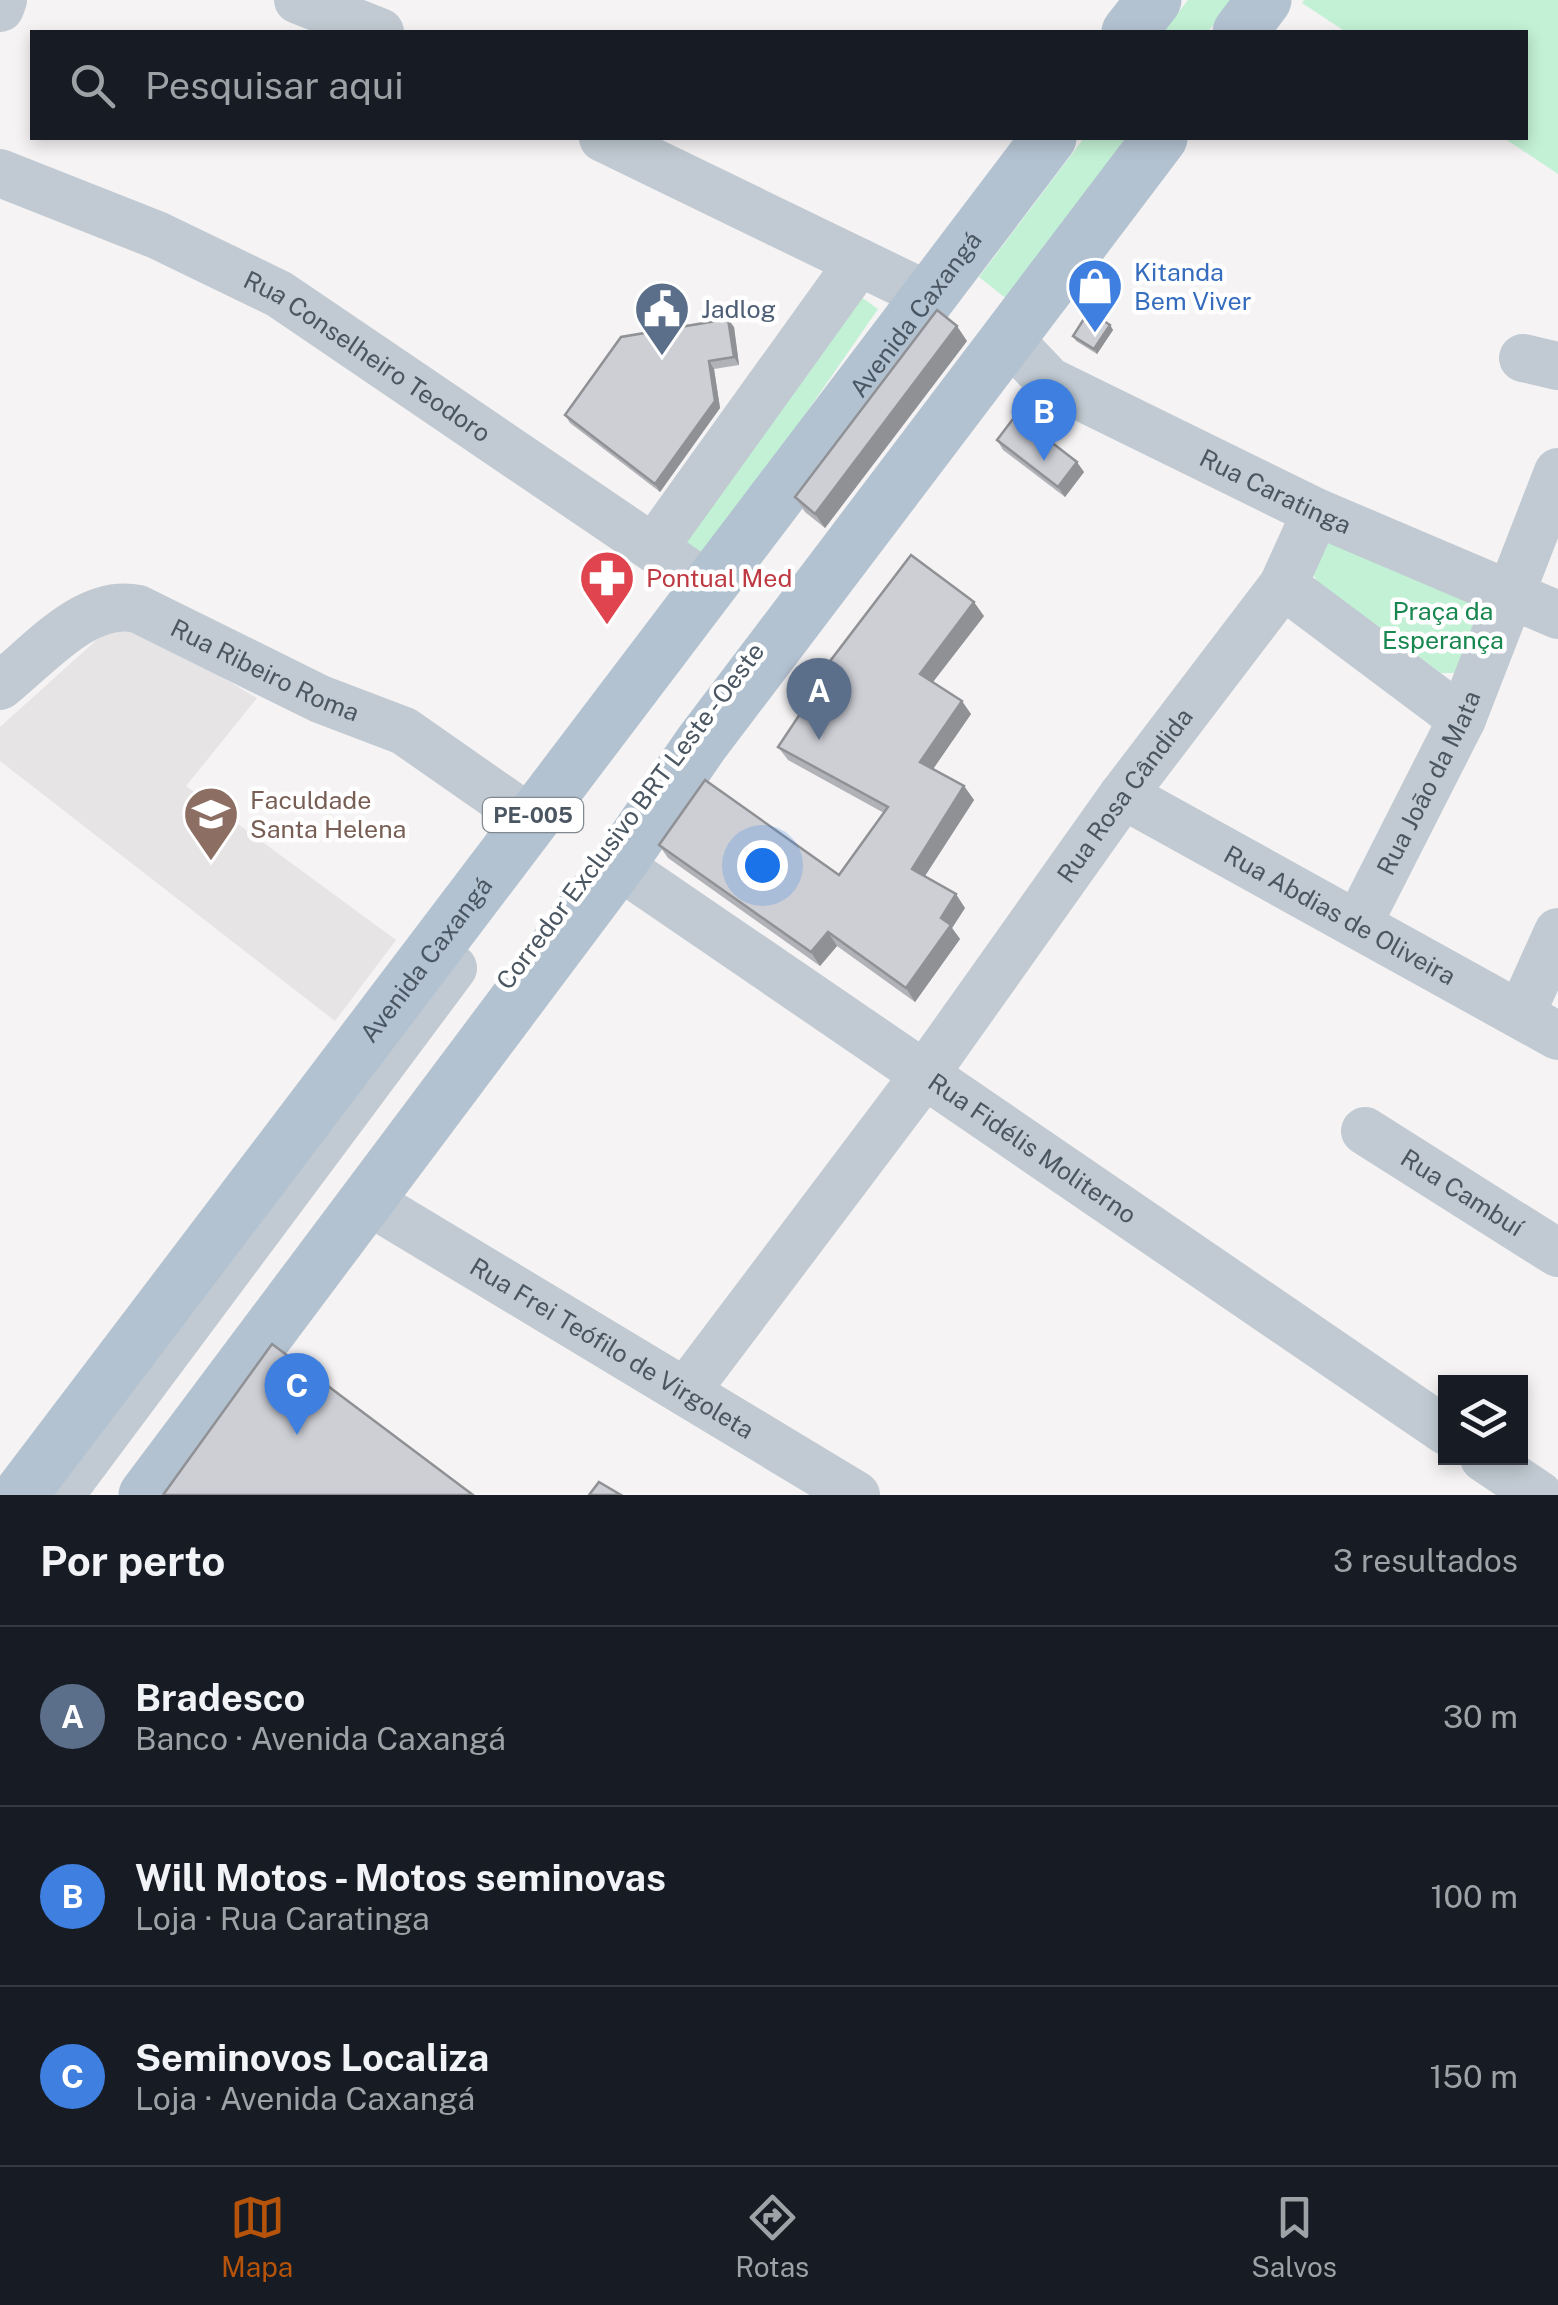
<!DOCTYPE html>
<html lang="pt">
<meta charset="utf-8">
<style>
:root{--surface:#171b24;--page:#20242c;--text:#f1f3f6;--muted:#9ea1a6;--line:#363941;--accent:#b45309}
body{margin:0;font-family:"Public Sans",sans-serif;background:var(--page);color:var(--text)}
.controls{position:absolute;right:30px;bottom:30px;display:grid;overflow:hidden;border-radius:0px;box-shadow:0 5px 15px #0003}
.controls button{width:90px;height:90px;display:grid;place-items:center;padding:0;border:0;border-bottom:2px solid var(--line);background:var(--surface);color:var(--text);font:50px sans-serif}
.you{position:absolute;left:762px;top:865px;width:35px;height:35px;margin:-25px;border:8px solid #fff;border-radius:50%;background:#1a73e8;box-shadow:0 0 0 15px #1a73e833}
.badge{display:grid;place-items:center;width:65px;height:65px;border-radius:50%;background:var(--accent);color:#fff;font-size:32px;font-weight:700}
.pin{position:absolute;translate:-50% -82px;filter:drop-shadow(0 2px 5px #0008)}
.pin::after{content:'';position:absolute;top:52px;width:35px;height:30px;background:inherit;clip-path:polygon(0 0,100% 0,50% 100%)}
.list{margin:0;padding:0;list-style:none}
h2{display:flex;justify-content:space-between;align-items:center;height:130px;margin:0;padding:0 40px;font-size:42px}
h2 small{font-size:32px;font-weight:400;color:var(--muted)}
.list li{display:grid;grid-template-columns:65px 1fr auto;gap:30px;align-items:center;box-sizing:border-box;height:180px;padding:0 40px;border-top:2px solid var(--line)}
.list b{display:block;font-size:38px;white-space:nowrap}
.list p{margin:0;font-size:32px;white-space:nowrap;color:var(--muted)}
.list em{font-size:32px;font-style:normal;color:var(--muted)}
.icon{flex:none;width:55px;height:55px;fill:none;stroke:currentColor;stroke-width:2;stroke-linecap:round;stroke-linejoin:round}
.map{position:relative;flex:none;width:1558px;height:1495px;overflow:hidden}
.search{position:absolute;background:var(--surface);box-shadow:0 5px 15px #0003;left:30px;right:30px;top:30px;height:110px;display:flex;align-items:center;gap:25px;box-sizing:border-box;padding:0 35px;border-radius:0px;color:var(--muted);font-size:38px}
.sheet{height:670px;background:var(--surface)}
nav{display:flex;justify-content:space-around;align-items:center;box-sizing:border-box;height:140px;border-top:2px solid var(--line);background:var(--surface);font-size:28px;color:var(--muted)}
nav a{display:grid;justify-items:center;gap:5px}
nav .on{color:var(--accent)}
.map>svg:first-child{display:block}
.education{fill:#e6e4e5}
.green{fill:#c3f1d5}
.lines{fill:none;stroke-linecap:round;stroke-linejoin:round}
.minor{stroke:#c1cad2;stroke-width:48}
.major{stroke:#b3c2d1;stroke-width:55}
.wall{fill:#b0b2b7}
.shaded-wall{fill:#909195}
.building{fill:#cdcfd5;stroke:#909195;stroke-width:2.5}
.labels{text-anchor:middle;stroke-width:9;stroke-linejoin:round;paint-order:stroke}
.shield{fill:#fff;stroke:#808990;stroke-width:2.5}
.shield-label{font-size:22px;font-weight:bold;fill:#4a5661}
.shop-label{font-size:25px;fill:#366cbe;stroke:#fff;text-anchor:start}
.service-label{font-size:25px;fill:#4e5e75;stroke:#fff;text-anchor:start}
.street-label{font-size:25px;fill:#4a5661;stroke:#fff}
.health-label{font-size:25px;fill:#be3a42;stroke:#fff;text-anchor:start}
.park-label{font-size:25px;fill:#17864f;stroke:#fff}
.education-label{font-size:25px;fill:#785e54;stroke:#fff;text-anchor:start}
</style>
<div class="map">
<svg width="1558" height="1495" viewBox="0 0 1558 1495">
<rect width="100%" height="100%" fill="#f5f3f3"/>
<!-- education -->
<path class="education" d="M122,617L257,698L186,786L396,940L335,1021L0,761V727Z"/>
<!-- green -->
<g class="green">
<path d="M1188,0H1232L1208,32H1163Z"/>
<path d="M1304,0H1558V174L1504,138H1526V32H1346L1302,3Z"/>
<path d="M1084,138H1129L1008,300L979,277Z"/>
<path d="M854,292L878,309L701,565L677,548Z"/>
<path d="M1330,539L1485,602L1458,673H1441L1319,585L1312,572Z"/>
</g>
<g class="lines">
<!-- minor -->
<g class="minor">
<path d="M298,0L380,32"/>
<path d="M0,8L3,0"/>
<path d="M603,138L929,296"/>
<path id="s1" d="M0,173L157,235L279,294L709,586"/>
<path id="s2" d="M1009,339L1049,381L1316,512L1558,615"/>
<path d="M1523,358L1558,366"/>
<path d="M655,546L859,262"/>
<path d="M1283,585L1462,719"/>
<path id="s3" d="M0,686C38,656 86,597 138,609L320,699L404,731L530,819"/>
<path id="s4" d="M1123,795L1558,1036"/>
<path id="s5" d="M618,865L1446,1431"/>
<path id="s6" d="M1358,924L1462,719L1558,472"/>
<path d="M1521,1014L1558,932"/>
<path id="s7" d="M1365,1131L1558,1253"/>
<path id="s8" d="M368,1201L856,1495"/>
<path id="s9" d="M686,1391L925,1074L1123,795L1283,585L1316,512"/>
<path d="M1484,1458L1539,1495"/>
<path d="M60,1495L453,968"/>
</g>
<!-- major -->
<g class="major">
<path d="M1129,32L1154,0"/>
<path d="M1240,32L1264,0"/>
<path id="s10" d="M20,1495L1049,138"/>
<path d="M146,1495L618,865L701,744L1160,138"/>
</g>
</g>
<!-- wall -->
<g class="wall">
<path d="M1110,325L1113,330L1097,354L1076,341L1073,336Z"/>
<path d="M734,327L739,365L714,369L720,408L660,492L570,423L565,415Z"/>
<path d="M967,341L825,528L805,512L795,497Z"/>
<path d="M997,440L1084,472L1065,497L1003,450Z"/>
<path d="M984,616L933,682L971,714L933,769L964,786L974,800L925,876L965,908L952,928L960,939L915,1002L837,946L820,966L668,858L659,845L839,875L884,813L788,760L778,747L821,682L818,677Z"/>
</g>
<!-- shaded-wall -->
<g class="shaded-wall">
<path d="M728,319L734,327L739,365L734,357Z"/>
<path d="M1110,325L1113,330L1097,354L1094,349Z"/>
<path d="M957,326L967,341L825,528L815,514Z"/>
<path d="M709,361L714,369L720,408L660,492L655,484Z"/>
<path d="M1077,462L1084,472L1065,497L1058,487Z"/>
<path d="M974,602L984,616L929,687L920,674Z"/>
<path d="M962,701L971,714L929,775L920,762Z"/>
<path d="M964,786L974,800L921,882L912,869Z"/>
<path d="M956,894L965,908L952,928L960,939L915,1002L906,988L941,918Z"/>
<path d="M828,932L837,946L820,966L811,952Z"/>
</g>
<!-- building -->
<g class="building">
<path d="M937,310L957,326L815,514L795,497Z"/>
<path d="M1089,311L1110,325L1094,349L1073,336Z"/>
<path d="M728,319L734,357L709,361L715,401L655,484L565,415L621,337Z"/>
<path d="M1016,415L1077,462L1058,487L997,440Z"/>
<path d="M911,555L974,602L920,674L962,701L920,762L964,786L912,869L956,894L941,918L951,925L906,988L828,932L811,952L659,845L705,780L839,875L888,807L778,747L822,681L818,677Z"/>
<path d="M272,1344L473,1495H163Z"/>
<path d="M599,1482L621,1495H589Z"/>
</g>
<!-- icons -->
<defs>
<g id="shop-pin" transform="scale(2.875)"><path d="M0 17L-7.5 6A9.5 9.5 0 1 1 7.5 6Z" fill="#3f7fe0" stroke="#fff"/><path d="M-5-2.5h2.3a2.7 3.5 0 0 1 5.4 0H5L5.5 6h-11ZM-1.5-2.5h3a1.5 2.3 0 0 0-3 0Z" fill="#fff"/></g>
<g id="civic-pin" transform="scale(2.875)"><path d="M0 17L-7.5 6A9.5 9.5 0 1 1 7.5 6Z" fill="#5c6f8a" stroke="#fff"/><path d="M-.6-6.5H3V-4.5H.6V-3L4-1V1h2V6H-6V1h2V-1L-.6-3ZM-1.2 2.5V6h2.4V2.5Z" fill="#fff"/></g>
<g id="pharmacy-pin" transform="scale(2.875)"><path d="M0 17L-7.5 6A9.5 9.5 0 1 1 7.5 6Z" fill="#e0444e" stroke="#fff"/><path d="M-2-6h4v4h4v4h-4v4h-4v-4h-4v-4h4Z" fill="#fff"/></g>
<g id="university-pin" transform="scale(2.875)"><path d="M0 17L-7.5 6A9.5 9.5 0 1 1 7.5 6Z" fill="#8d6e63" stroke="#fff"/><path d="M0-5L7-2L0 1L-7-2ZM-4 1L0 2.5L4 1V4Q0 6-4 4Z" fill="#fff"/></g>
</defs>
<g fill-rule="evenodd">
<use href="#shop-pin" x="1095" y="286"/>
<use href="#civic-pin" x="662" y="309"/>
<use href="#pharmacy-pin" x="607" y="578"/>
<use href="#university-pin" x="211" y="814"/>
</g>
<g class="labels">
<!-- shield labels -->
<rect class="shield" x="483" y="798" width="100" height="34" rx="8"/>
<g class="shield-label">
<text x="533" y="823">PE-005</text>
</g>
<!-- shop labels -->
<g class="shop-label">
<text x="1134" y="281">Kitanda<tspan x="1134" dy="29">Bem Viver</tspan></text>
</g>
<!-- service labels -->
<g class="service-label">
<text x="701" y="318">Jadlog</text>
</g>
<!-- street labels -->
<g class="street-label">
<text dy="9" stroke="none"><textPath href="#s10" startOffset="1482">Avenida Caxangá</textPath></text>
<text dy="9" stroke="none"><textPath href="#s1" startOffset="412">Rua Conselheiro Teodoro</textPath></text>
<text dy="9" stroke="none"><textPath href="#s2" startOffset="310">Rua Caratinga</textPath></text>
<text dy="9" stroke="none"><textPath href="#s3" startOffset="305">Rua Ribeiro Roma</textPath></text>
<text dy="9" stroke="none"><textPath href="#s6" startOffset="158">Rua João da Mata</textPath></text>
<text dy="9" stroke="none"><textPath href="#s9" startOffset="740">Rua Rosa Cândida</textPath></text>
<text transform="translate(630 816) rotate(-53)" y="9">Corredor Exclusivo BRT Leste - Oeste</text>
<text dy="9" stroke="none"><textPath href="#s4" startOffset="248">Rua Abdias de Oliveira</textPath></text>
<text dy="9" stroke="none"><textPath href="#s10" startOffset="672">Avenida Caxangá</textPath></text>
<text dy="9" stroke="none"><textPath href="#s5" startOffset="502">Rua Fidélis Moliterno</textPath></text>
<text dy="9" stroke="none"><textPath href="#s7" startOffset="115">Rua Cambuí</textPath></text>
<text dy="9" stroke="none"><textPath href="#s8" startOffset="285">Rua Frei Teófilo de Virgoleta</textPath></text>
</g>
<!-- health labels -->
<g class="health-label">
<text x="646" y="587">Pontual Med</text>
</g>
<!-- park labels -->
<g class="park-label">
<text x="1443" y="620">Praça da<tspan x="1443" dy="29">Esperança</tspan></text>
</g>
<!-- education labels -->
<g class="education-label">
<text x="250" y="809">Faculdade<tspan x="250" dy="29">Santa Helena</tspan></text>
</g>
</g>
</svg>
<div class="controls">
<button><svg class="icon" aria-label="layers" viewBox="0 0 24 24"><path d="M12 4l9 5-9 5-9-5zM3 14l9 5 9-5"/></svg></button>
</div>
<div class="you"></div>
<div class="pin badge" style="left:819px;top:740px;background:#5c6f8a">A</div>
<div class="pin badge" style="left:1044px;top:461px;background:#3f7fe0">B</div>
<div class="pin badge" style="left:297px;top:1435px;background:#3f7fe0">C</div>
<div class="search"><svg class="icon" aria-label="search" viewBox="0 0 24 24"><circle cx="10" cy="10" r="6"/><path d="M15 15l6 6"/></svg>Pesquisar aqui</div>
</div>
<section class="sheet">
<h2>Por perto<small>3 resultados</small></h2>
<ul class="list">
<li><span class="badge" style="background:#5c6f8a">A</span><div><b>Bradesco</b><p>Banco · Avenida Caxangá</p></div><em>30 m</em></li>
<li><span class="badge" style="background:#3f7fe0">B</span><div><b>Will Motos - Motos seminovas</b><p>Loja · Rua Caratinga</p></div><em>100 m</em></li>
<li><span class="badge" style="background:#3f7fe0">C</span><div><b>Seminovos Localiza</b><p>Loja · Avenida Caxangá</p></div><em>150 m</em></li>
</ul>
</section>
<nav>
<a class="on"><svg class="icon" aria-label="map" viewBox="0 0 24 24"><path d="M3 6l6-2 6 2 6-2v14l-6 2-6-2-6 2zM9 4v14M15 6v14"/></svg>Mapa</a>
<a><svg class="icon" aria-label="directions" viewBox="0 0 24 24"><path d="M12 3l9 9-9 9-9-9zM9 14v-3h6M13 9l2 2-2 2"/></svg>Rotas</a>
<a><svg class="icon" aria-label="saved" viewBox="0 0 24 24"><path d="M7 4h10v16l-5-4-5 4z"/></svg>Salvos</a>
</nav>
